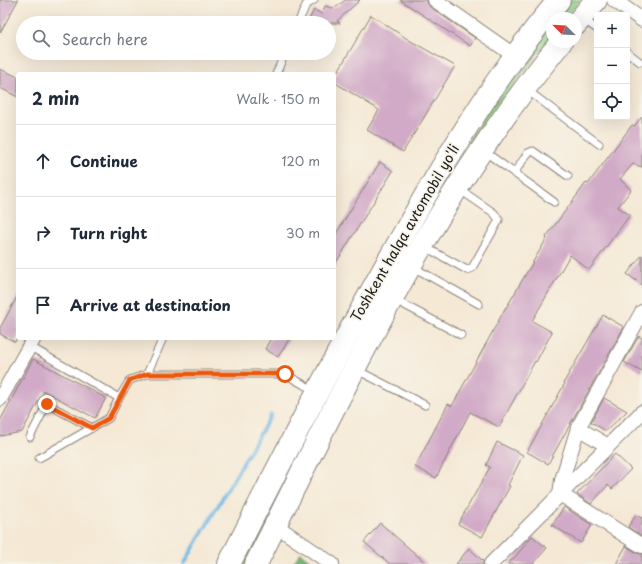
<!DOCTYPE html>
<meta charset="utf-8">
<style>
:root{--surface:#fff;--page:#f2f2f3;--text:#1f2937;--muted:#747a83;--line:#e0e1e3}
body{margin:0;font-family:"Playpen Sans",sans-serif;background:var(--page);color:var(--text)}
.controls{position:absolute;right:12px;top:12px;display:grid;overflow:hidden;border-radius:4px;box-shadow:0 4px 16px #0002}
.controls button{width:36px;height:36px;display:grid;place-items:center;padding:0;border:0;border-bottom:1px solid var(--line);background:var(--surface);color:var(--text);font:20px sans-serif}
.compass{position:absolute;left:546px;top:12px;width:36px;height:36px;border-radius:50%;background:var(--surface);box-shadow:0 4px 16px #0002;rotate:294deg}
.stop{position:absolute;width:12px;height:12px;margin:-9px;border:3px solid #ea580c;border-radius:50%;background:#fff}
.stop.end{background:#ea580c;border-color:#fff;box-shadow:0 1px 4px #0008}
.list{margin:0;padding:0;list-style:none}
h2{display:flex;justify-content:space-between;align-items:center;height:52px;margin:0;padding:0 16px;font-size:17px}
h2 small{font-size:13px;font-weight:400;color:var(--muted)}
.list li{display:grid;grid-template-columns:26px 1fr auto;gap:12px;align-items:center;box-sizing:border-box;height:72px;padding:0 16px;border-top:1px solid var(--line)}
.list b{display:block;font-size:15px;white-space:nowrap}
.list em{font-size:13px;font-style:normal;color:var(--muted)}
.icon{flex:none;width:22px;height:22px;fill:none;stroke:currentColor;stroke-width:2;stroke-linecap:round;stroke-linejoin:round}
.map{position:relative;flex:none;width:642px;height:564px;overflow:hidden}
.search{position:absolute;background:var(--surface);box-shadow:0 4px 16px #0002;left:16px;top:16px;width:320px;height:44px;display:flex;align-items:center;gap:10px;box-sizing:border-box;padding:0 14px;border-radius:22px;color:var(--muted);font-size:15px}
.panel{position:absolute;background:var(--surface);box-shadow:0 4px 16px #0002;left:16px;top:72px;width:320px;height:268px;border-radius:4px}
.map>svg:first-child{display:block}
.green{fill:#94d78f;stroke:#587a56}
.forest{fill:#77b87a;stroke:#4a6a4b}
.lines{fill:none;stroke-linecap:round;stroke-linejoin:round}
.stream{stroke:#6db7e5;stroke-width:3.5}
.building{fill:#d1aac7}
.lane-casing{stroke:#888279;stroke-width:9}
.street-casing{stroke:#888279;stroke-width:16}
.highway-casing{stroke:#888279;stroke-width:24}
.lane{stroke:#fff;stroke-width:7}
.street{stroke:#fff;stroke-width:14}
.highway{stroke:#fff;stroke-width:22}
.route{stroke:#ea580c;stroke-width:5}
.labels{text-anchor:middle;stroke-width:3.5;stroke-linejoin:round;paint-order:stroke}
.street-label{font-size:14px;fill:#1c1c1c;stroke:#f7f3e8}
</style>
<div class="map">
<svg width="642" height="564" viewBox="0 0 642 564">
<rect width="100%" height="100%" fill="#f7f3e8"/>
<filter id="ink" filterUnits="userSpaceOnUse"><feTurbulence type="fractalNoise" baseFrequency=".025" numOctaves="2"/><feDisplacementMap in="SourceGraphic" scale="8" xChannelSelector="R" yChannelSelector="G"/><feConvolveMatrix kernelMatrix="1 2 1 2 8 2 1 2 1" color-interpolation-filters="sRGB"/></filter>
<filter id="wash" filterUnits="userSpaceOnUse"><feTurbulence type="fractalNoise" baseFrequency=".012" numOctaves="4" result="noise"/><feDisplacementMap in="SourceGraphic" scale="16" xChannelSelector="R" yChannelSelector="G"/><feGaussianBlur stdDeviation="0.9" result="paint"/><feColorMatrix in="noise" values="0 0 0 0 0 0 0 0 0 0 0 0 0 0 0 0 0 1.4 0 .05"/><feComposite in="paint" operator="in"/></filter>
<g filter="url(#wash)">
<rect width="100%" height="100%" fill="#f5e9d6"/>
<!-- green -->
<g class="green">
<path d="M571,0H580L565,18H557Z"/>
<path d="M552,24V35L522,74L502,102L247,564H238L319,402L477,127Z"/>
</g>
<!-- forest -->
<path class="forest" d="M300,553L315,564H293Z"/>
<g class="lines">
<!-- stream -->
<path class="stream" d="M184,564L271,415"/>
</g>
<g id="blocks">
<!-- building -->
<g class="building">
<path d="M0,0H18L0,33Z"/>
<path d="M345,0H360L337,21L340,23H307L314,10L322,14L325,6L333,8L338,6Z"/>
<path d="M400,0H426L430,7L475,38L470,46Z"/>
<path d="M371,15L409,40L455,66L403,152L367,130L379,110L334,82V78Z"/>
<path d="M0,69L18,77V97L0,88Z"/>
<path d="M642,117V167L633,164L620,179L631,190L618,207L630,215L589,270L570,255L532,321L552,332L536,362L535,361L499,427L470,412L436,478L415,467L448,404L452,406L506,307V308L547,238L546,237L586,183L588,184L632,125L634,126Z"/>
<path d="M380,162L393,171L334,266V237Z"/>
<path d="M642,255V285L627,274Z"/>
<path d="M18,295V336L15,342L0,334V328Z"/>
<path d="M603,315L624,327L548,464L527,452L565,383L564,382Z"/>
<path d="M639,336L642,338V372L624,362Z"/>
<path d="M271,338H290L278,357L265,349Z"/>
<path d="M33,359L106,398L95,418L44,391L22,432L0,436V421Z"/>
<path d="M604,398L627,411L606,431L591,422Z"/>
<path d="M497,442L523,455L508,485L510,486L482,537L458,524L490,467L486,465Z"/>
<path d="M615,454L631,469L612,489L608,485L591,504L577,494Z"/>
<path d="M564,507L592,525L581,543L552,525Z"/>
<path d="M636,515L642,518V536L628,527Z"/>
<path d="M380,523L427,564H390L364,542Z"/>
<path d="M532,536L547,548L533,564H508L516,556Z"/>
<path d="M626,546L637,553L642,554V564H616Z"/>
<path d="M469,548L483,561V564H456Z"/>
</g>
</g>
</g>
<g filter="url(#ink)">
<use href="#blocks" fill-opacity="0" stroke="#888279" stroke-width="1"/>
<g class="lines">
<!-- lane casing -->
<g class="lane-casing">
<g id="lane">
<path d="M583,19L597,29"/>
<path d="M298,23L306,5L314,0"/>
<path d="M627,52L640,62"/>
<path d="M276,74L285,53"/>
<path d="M527,90L599,144"/>
<path d="M484,151L554,202"/>
<path d="M514,173L528,153L533,151L568,176"/>
<path d="M425,247L467,270L472,268L499,220L494,213L459,189"/>
<path d="M413,267L479,304"/>
<path d="M395,300L461,335"/>
<path d="M29,346L119,398L130,380L147,374H285L315,391"/>
<path d="M357,370L425,405"/>
<path d="M147,374L163,338"/>
<path d="M30,437L47,404L92,428"/>
<path d="M39,458L109,418L119,398"/>
</g>
</g>
<!-- street casing -->
<g class="street-casing">
<g id="street">
<path d="M435,0L515,56"/>
<path d="M614,0L642,20"/>
<path d="M0,399L34,338"/>
<path d="M578,428L562,480L560,494L642,546"/>
<path d="M608,446L578,428L642,312"/>
<path d="M275,525L332,564"/>
<path d="M491,564L642,412"/>
</g>
</g>
<!-- highway casing -->
<g class="highway-casing">
<g id="highway">
<path d="M576,24L596,0"/>
<path d="M229,564C281,461 333,359 390,258C440,168 492,79 559,0"/>
<path d="M256,564C346,384 433,199 561,42"/>
</g>
</g>
<!-- lane -->
<use href="#lane" class="lane"/>
<!-- street -->
<use href="#street" class="street"/>
<!-- highway -->
<use href="#highway" class="highway"/>
</g>
</g>
<g class="lines" filter="url(#ink)">
<!-- route -->
<path class="route" d="M47,404L92,428L109,418L130,380L147,374H285"/>
</g>
<g class="labels">
<!-- street labels -->
<g class="street-label">
<text transform="translate(405 233) rotate(-60)" y="5">Toshkent halqa avtomobil yo'li</text>
</g>
</g>
</svg>
<div class="controls">
<button>+</button>
<button>−</button>
<button><svg class="icon" aria-label="locate" viewBox="0 0 24 24"><circle cx="12" cy="12" r="6"/><path d="M12 2v4M12 18v4M2 12h4M18 12h4"/></svg></button>
</div>
<svg class="compass" viewBox="-18 -18 36 36"><path d="M0-13l5 13h-10z" fill="#e53935"/><path d="M0 13l5-13h-10z" fill="#747a83"/></svg>
<div class="stop" style="left:285px;top:374px"></div>
<div class="stop end" style="left:47px;top:404px"></div>
<div class="search"><svg class="icon" aria-label="search" viewBox="0 0 24 24"><circle cx="10" cy="10" r="6"/><path d="M15 15l6 6"/></svg>Search here</div>
<section class="panel">
<h2>2 min<small>Walk · 150 m</small></h2>
<ul class="list">
<li><svg class="icon" aria-label="ahead" viewBox="0 0 24 24"><path d="M12 20V5M6 11l6-6 6 6"/></svg><div><b>Continue</b></div><em>120 m</em></li>
<li><svg class="icon" aria-label="right" viewBox="0 0 24 24"><path d="M7 20v-9h11M14 6l5 5-5 5"/></svg><div><b>Turn right</b></div><em>30 m</em></li>
<li><svg class="icon" aria-label="arrive" viewBox="0 0 24 24"><path d="M6 21V4h12l-3 4 3 4H6"/></svg><div><b>Arrive at destination</b></div></li>
</ul>
</section>
</div>
